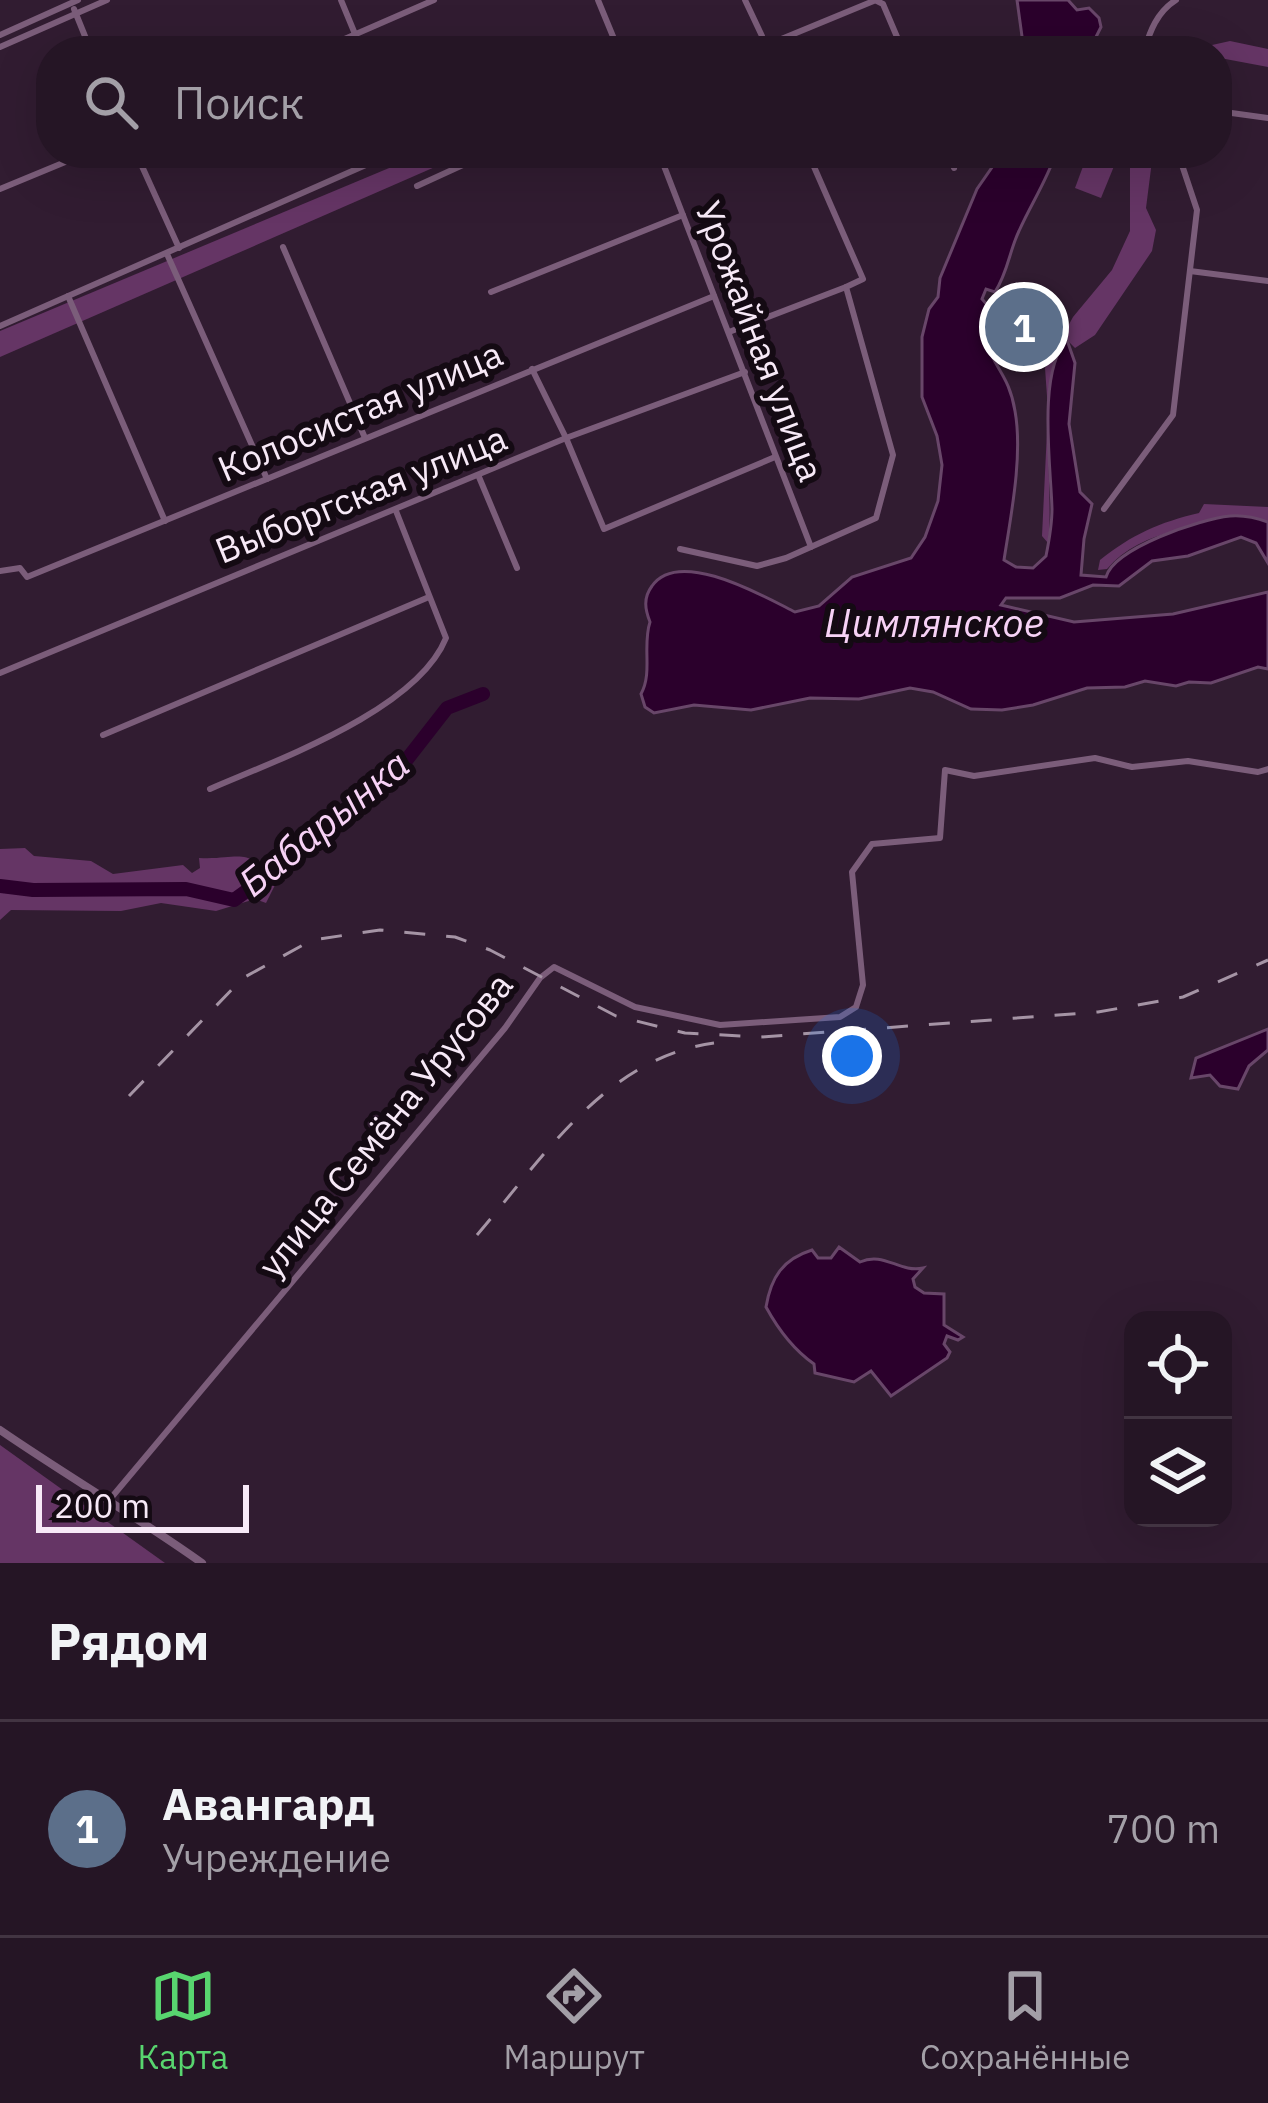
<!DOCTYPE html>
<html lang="ru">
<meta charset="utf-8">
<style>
:root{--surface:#251525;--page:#2d1e2d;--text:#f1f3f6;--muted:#a39fa7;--line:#423442;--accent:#58d56f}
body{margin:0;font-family:"IBM Plex Sans",sans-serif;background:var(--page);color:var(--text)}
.controls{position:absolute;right:36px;bottom:36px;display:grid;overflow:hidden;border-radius:24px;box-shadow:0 12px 48px #0002}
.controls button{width:108px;height:108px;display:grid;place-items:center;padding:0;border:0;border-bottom:3px solid var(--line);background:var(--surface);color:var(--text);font:60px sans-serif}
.scale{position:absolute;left:36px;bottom:30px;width:213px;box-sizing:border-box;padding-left:12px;border:6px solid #f7e9f7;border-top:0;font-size:33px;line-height:42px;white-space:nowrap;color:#f7e9f7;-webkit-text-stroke:9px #140a13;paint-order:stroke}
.you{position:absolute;left:852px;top:1056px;width:42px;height:42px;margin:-30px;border:9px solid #fff;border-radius:50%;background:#1a73e8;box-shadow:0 0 0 18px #1a73e833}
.badge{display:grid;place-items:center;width:78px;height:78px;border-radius:50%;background:var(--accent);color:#fff;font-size:39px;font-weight:700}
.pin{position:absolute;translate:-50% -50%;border:6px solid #fff;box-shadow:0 3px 12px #0006}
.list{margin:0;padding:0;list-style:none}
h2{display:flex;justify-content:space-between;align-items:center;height:156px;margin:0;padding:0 48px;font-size:51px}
h2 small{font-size:39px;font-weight:400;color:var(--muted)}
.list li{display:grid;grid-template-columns:78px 1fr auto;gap:36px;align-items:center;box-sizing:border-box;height:216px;padding:0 48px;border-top:3px solid var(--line)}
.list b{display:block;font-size:45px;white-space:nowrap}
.list p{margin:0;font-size:39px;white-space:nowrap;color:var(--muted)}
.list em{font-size:39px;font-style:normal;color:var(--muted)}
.icon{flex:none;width:66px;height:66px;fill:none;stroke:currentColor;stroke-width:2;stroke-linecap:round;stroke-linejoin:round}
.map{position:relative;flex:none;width:1268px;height:1563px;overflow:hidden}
.search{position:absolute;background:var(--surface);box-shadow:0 12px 48px #0002;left:36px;right:36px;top:36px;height:132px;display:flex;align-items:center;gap:30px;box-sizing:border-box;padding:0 42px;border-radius:48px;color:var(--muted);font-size:45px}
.sheet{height:372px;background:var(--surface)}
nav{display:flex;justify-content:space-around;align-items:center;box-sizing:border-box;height:168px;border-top:3px solid var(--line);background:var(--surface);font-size:33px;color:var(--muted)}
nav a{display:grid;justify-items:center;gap:6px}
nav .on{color:var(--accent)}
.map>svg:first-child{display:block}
.green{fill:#653565}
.water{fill:#2b002c;stroke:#684669;stroke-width:3}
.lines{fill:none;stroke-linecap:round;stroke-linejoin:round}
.river{stroke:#2b002c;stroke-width:14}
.minor{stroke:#7b5d7a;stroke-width:6}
.tertiary{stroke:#7b5d7a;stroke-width:8}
.rail{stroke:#a594a5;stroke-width:3;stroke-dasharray:21 21;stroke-linecap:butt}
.labels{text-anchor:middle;stroke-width:12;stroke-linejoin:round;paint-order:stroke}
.street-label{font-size:36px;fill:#f7e9f7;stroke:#140a13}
.water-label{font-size:39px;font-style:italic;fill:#f7d2f6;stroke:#140a13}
</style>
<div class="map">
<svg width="1268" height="1563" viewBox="0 0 1268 1563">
<rect width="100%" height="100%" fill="#311c31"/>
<!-- green -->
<g class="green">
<path d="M1230,41L1268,49V67L1220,58L1212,45Z"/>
<path d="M425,153H467L0,357V331Z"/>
<path d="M1088,153L1119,154L1101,198L1075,188Z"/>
<path d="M1130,153H1153L1146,208L1156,230L1152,251L1095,335L1075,348L1067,340C1035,372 1055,496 1048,543L1042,536L1048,410L1045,368L1073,317L1112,270L1130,231Z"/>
<path d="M1204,504L1268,507V522L1260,519C1210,523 1141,528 1107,569L1098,570L1100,560C1131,535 1160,522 1199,513Z"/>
<path d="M25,848L34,856L91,861L113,874L183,865L192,873L200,868L199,858C241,860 244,845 277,881L266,903L255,899L216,911L161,903L121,911L11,910L0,920V849Z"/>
<path d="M0,1445L165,1563H0Z"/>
</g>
<!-- water -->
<g class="water">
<path d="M1017,0H1068L1077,10L1089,8L1099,18L1101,27L1089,51H1024Z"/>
<path d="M1002,153H1056C1046,182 1031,204 1019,231C1009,252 1008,272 995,292L986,289L982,299L989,307C979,366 1007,361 1015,411C1023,455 1011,515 1004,560L1016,567L1033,568L1046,556C1049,541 1052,524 1052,509C1051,467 1037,371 1067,340L1075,363L1069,424L1080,492L1092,504L1084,539L1081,575L1106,577C1114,548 1200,519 1230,516C1242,515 1257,518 1268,522V563L1256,543L1241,537L1188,556L1152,561L1119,586L1093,585L1060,598H1006L1001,605L1074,622L1173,614L1268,592V669L1258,667L1211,683L1189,682L1176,686L1145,681L1125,687L1087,688L1033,705L1002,710L971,709L933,692L910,688L859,699L810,698L751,710L694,705L654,713L645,707L641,694C653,672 642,646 650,622C645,609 643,598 652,586C679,547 765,597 795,612L819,606L852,577L911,558L925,537L938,501L942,465L937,436L922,397V337L929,309L938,297L940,278L977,189Z"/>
<path d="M1268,1029V1050L1249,1066L1238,1089L1220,1086L1210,1075L1191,1078L1196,1058Z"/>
<path d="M839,1247L860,1262C884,1251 899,1273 923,1268L913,1279L915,1287L924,1293L944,1294V1325L963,1337L958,1340L947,1336L944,1344L950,1352L947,1358L891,1396L871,1371L854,1382L815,1373L814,1364C794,1350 778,1329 766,1307C771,1277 783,1259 812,1250L818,1258H831Z"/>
</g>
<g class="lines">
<!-- river -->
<path class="river" d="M0,886L33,890L186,889L234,900L319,839L368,791L394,776L447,708L483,694"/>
<!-- minor -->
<g class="minor">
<path d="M341,0L362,51"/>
<path d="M598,0L619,51"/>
<path d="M745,0L762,36V48"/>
<path d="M877,1L883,4L903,51"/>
<path d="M74,9L91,51"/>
<path d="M0,35L78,0"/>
<path d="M0,47L107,0"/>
<path d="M317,51L434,0"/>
<path d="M752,51L876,0"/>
<path d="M1144,51C1150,31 1157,12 1176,0"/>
<path d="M1217,111L1268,118"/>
<path d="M136,153L179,248"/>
<path d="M659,153L811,547"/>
<path d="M948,153L954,168"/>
<path d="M417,186L489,153"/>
<path d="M0,189L87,153"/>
<path d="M283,247L365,438"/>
<path d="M167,254L267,479"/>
<path d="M1190,271L1268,281"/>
<path d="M491,292L683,215"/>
<path d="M68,296L165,521"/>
<path d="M0,326L393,153"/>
<path d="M729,332L846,287"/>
<path d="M532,369L566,438L604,529L775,457"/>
<path d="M479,477L517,568"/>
<path d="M1104,509L1173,415L1197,210L1178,153"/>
<path d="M680,549L757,566L786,558L876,518L893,455L846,287L863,279L808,153"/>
<path d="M0,571L20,568L27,577L714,296"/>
<path d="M0,673L566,438L745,372"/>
<path d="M103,735L429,597"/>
<path d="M210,789C279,759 417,710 446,638L396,511"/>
<path d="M111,1498L505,1028L540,978L554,967L635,1007L720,1025L840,1017L856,1007L863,985L852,872L872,844L940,838L945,770L974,776L1095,758L1132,767L1188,761L1258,772L1268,769"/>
</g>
<!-- tertiary -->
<path class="tertiary" d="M0,1430C67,1476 136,1516 202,1563"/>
<!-- rail -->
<g class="rail">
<path d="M129,1096L243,978L312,940L380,930L455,937L490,950L616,1016L685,1033L761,1037L1098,1012L1183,997L1268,960"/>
<path d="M477,1235C543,1158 605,1058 714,1043"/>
</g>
</g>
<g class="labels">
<!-- street labels -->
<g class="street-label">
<text transform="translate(760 341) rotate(69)" y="13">Урожайная улица</text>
<text transform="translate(360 411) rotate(-23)" y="13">Колосистая улица</text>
<text transform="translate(361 494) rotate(-22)" y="13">Выборгская улица</text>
<text transform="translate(385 1125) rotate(-51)" y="13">улица Семёна Урусова</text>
</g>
<!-- water labels -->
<g class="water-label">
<text x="934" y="637">Цимлянское</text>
<text transform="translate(324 823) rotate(-39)" y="14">Бабарынка</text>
</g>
</g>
</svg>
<div class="controls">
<button><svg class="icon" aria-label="locate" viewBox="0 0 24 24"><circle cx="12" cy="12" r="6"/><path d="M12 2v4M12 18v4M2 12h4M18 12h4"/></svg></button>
<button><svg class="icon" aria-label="layers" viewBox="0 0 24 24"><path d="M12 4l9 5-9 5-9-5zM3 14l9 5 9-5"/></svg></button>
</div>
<div class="scale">200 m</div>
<div class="you"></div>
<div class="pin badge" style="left:1024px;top:327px;background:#5c6f8a">1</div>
<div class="search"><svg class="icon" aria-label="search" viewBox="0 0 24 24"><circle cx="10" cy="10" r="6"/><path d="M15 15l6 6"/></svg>Поиск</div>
</div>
<section class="sheet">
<h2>Рядом<small></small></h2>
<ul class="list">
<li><span class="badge" style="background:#5c6f8a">1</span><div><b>Авангард</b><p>Учреждение</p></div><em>700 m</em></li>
</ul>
</section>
<nav>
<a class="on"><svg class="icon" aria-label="map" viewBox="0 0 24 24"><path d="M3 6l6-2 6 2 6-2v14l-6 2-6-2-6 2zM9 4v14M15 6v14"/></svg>Карта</a>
<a><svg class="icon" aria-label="directions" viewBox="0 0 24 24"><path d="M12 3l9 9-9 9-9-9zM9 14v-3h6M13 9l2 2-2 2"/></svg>Маршрут</a>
<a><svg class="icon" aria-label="saved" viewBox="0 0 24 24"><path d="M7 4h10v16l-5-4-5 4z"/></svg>Сохранённые</a>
</nav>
